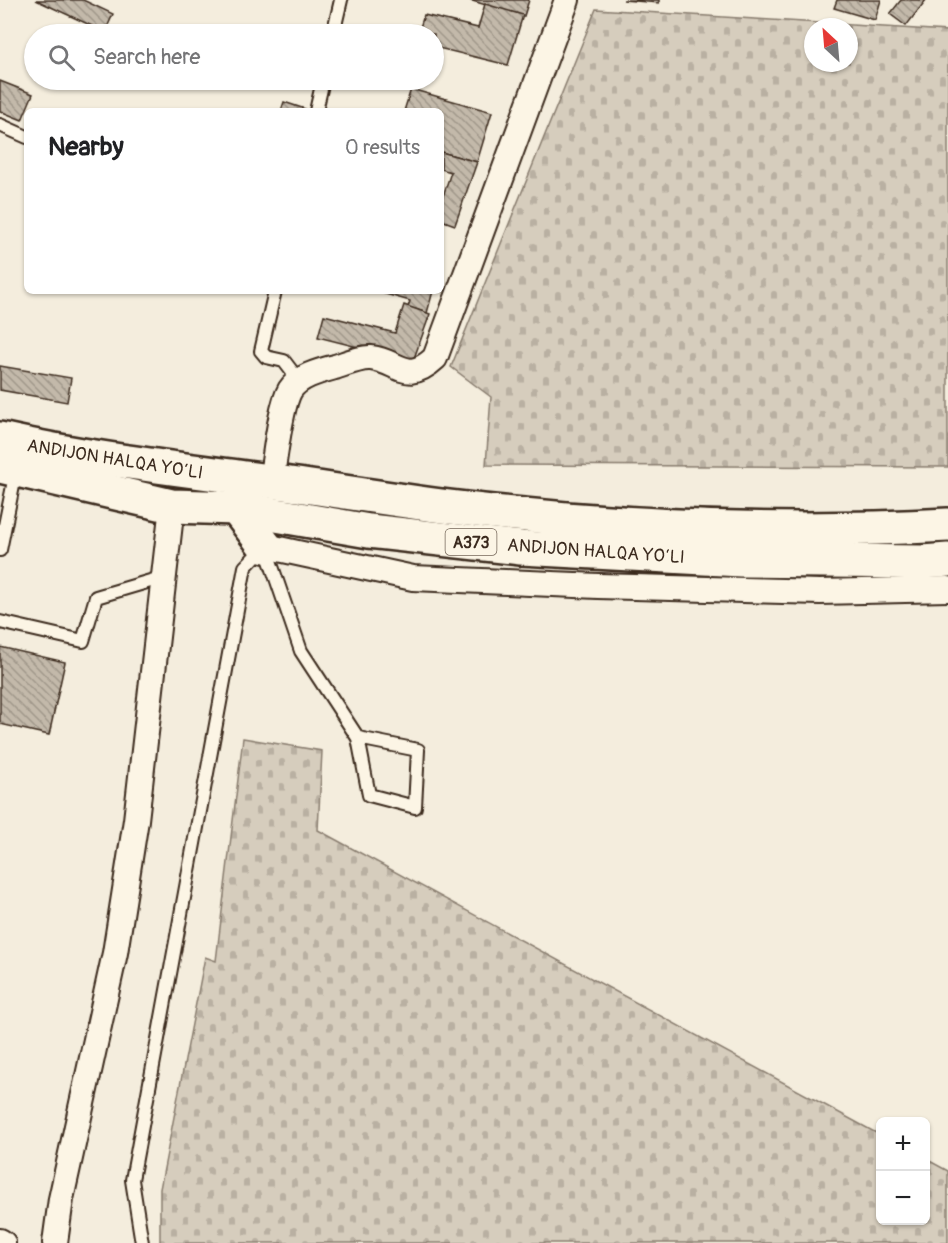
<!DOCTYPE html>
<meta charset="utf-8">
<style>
:root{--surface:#fff;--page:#f2f2f2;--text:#202124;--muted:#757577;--line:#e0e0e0}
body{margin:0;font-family:Pangolin,sans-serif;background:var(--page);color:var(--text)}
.controls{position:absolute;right:18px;bottom:18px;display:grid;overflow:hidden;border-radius:9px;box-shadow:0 2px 4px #0004}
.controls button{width:54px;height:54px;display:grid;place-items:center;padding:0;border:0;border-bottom:2px solid var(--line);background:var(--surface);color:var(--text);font:30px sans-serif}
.compass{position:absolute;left:804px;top:18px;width:54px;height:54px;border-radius:50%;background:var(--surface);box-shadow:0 2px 4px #0004;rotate:334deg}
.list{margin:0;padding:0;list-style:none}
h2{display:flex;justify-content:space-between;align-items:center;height:78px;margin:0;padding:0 24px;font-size:26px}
h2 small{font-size:20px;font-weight:400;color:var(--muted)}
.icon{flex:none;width:33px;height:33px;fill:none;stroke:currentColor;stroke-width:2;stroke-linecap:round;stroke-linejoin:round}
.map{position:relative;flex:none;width:948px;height:1243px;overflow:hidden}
.search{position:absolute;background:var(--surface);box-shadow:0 2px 4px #0004;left:24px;top:24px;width:420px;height:66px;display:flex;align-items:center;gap:15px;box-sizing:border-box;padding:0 21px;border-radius:33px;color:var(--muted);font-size:22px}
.panel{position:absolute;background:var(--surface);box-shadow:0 2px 4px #0004;left:24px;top:108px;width:420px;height:186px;border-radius:9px}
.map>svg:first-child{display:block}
.cemetery{fill:url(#cemetery-stones);stroke:#887c6e;stroke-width:1.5;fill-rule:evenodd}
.building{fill:url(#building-back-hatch);stroke:#3b2a1e;stroke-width:1.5}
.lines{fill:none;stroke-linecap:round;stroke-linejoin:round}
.lane-casing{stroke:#3b2a1e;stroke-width:16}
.street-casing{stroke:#3b2a1e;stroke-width:28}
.highway-casing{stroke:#3b2a1e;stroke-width:38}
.lane{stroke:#fcf5e5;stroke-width:12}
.street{stroke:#fcf5e5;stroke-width:24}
.highway{stroke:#fcf5e5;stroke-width:33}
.labels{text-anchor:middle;stroke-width:6;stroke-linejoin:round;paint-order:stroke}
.shield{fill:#fcf5e5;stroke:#75675a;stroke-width:1.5}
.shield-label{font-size:16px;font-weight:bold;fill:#3b2a1e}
.street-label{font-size:18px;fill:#3b2a1e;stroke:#fcf5e5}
</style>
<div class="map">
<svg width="948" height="1243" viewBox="0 0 948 1243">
<defs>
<pattern id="cemetery-stones" width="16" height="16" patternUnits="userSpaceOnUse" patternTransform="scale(1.5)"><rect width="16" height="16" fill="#d6cdbd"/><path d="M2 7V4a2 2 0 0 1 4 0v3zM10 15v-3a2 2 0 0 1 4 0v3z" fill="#b9b0a2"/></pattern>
<pattern id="building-back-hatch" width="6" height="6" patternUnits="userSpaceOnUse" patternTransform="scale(1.5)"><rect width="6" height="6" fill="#c3b9aa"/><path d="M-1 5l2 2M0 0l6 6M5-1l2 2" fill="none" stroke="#a0978a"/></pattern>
</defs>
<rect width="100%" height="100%" fill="#f4eddd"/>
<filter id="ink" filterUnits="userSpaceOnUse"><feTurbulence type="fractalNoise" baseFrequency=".0167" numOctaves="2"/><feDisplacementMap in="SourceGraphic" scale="12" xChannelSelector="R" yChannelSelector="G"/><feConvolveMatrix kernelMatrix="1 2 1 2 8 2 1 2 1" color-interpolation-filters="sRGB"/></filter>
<g filter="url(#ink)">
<!-- cemetery -->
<g class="cemetery">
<path d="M596,9L948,31V467L486,465L491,397L451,367ZM813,27H849V63H813Z"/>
<path d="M243,738L322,751L318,830L880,1135V1220H926V1159L948,1171V1243H160V1189L205,957L216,961Z"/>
</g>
<!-- building -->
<g class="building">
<path d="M36,0H83L113,14L105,32Z"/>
<path d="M469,0H529L524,16Z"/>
<path d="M623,0H659V3Z"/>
<path d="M837,0H881L875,20L834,8Z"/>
<path d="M901,0H926L906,26L890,14Z"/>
<path d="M485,4L523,15L508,65L434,47V34H418L424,15L478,28Z"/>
<path d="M0,81L33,94L22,120L0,111Z"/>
<path d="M411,89L492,112L477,162L441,152V111H404Z"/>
<path d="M284,102L305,109L304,111H281Z"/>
<path d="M441,152L477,162L455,225L441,220V202L451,172L441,169Z"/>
<path d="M383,291H433L427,313L408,307L410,301L382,293Z"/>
<path d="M404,305L430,314L413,361L318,337L324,315L395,333Z"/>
<path d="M0,366L71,378L67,402L0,390Z"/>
<path d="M0,647L65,662L49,735L0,724Z"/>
</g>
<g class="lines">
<!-- lane casing -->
<g class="lane-casing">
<g id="lane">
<path d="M333,34L341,0"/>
<path d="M316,111L323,80"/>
<path d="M0,125L27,137"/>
<path d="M275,291L261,351L266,357L284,361L300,382"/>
<path d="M0,550L16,471"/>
<path d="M0,622L83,641L96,597L164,577"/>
<path d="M142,1243L132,1180L245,567L265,546L301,651L358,738L418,750L415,807L369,795L358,738"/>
</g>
</g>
<!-- street casing -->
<g class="street-casing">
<g id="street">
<path d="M271,481C275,460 280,407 290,390C299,376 320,371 335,367C345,364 360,357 371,358C399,361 406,385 435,358L567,0"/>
<path d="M265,546L413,578L598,586L820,592L948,589"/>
<path d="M0,1241L3,1243"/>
<path d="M55,1243L61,1199L115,953L136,820L172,506"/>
</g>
</g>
<!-- highway casing -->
<g class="highway-casing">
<g id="highway">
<path d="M0,439C94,460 189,470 284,483C339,491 395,500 450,507C615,527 782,534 948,525"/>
<path d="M0,466L172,506L236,508L369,531L521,548L741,560L923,562L948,560"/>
<path d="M236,508L265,546"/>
</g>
</g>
<!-- lane -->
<use href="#lane" class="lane"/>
<!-- street -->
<use href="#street" class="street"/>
<!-- highway -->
<use href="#highway" class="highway"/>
</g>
</g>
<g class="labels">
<!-- shield labels -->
<rect class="shield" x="445.5" y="529" width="51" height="26" rx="4.5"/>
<g class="shield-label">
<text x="471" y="548">A373</text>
</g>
<!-- street labels -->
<g class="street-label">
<text transform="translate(115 459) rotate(9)" y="6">ANDIJON HALQA YO‘LI</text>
<text transform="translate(596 551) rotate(4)" y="6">ANDIJON HALQA YO‘LI</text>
</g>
</g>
</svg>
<div class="controls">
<button>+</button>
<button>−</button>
</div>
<svg class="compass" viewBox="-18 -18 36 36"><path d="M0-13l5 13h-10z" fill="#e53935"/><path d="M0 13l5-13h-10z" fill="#757577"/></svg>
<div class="search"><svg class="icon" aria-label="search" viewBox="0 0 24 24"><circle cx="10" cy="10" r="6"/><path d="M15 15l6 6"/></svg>Search here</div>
<section class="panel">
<h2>Nearby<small>0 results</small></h2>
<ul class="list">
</ul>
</section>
</div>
